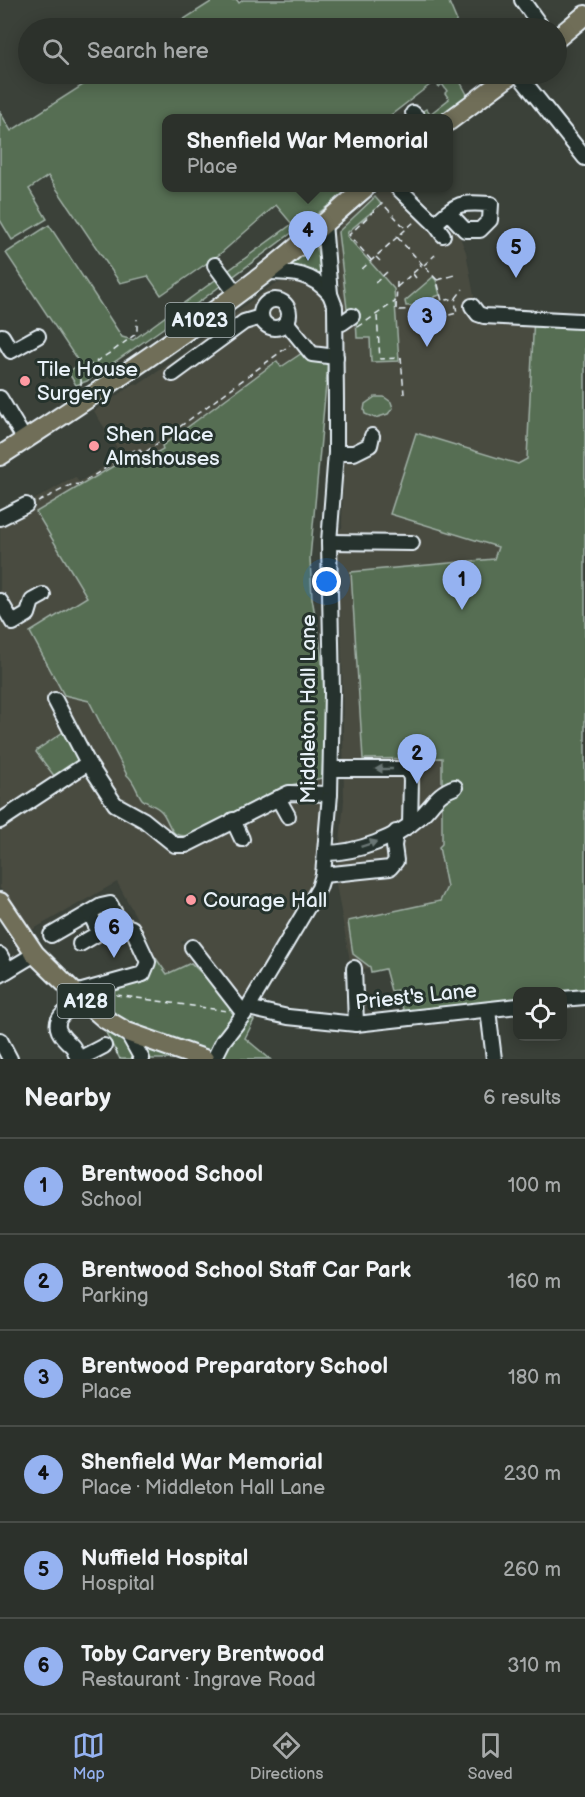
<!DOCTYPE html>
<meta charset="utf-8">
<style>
:root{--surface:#2c312b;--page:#343933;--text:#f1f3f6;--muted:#a6a9a9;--line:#484c47;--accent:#95b2f1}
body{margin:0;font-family:"Balsamiq Sans",sans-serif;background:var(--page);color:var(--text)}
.controls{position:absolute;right:18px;bottom:18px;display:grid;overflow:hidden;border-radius:12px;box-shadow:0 3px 15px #0003}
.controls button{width:54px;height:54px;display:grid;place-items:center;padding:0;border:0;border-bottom:2px solid var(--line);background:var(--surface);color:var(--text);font:30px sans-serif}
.you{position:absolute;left:327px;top:582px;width:21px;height:21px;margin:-15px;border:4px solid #fff;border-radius:50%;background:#1a73e8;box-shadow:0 0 0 9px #1a73e833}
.badge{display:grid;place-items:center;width:39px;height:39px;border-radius:50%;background:var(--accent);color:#111;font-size:20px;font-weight:700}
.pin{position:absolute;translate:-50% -50px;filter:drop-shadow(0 2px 3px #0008)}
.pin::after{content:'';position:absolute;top:32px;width:21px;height:18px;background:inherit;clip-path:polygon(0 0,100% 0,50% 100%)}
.popup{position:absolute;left:162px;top:114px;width:291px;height:78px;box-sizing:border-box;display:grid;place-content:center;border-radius:12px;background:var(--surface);filter:drop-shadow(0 2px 4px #0005);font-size:20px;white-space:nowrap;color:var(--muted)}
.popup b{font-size:22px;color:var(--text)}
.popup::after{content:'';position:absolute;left:50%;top:100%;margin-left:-12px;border:12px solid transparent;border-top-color:var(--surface)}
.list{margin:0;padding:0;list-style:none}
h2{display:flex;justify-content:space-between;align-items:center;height:78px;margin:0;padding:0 24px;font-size:26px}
h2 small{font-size:20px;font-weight:400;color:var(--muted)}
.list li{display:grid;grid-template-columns:39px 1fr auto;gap:18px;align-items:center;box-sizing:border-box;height:96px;padding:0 24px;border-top:2px solid var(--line)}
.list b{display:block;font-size:22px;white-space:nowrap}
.list p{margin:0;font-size:20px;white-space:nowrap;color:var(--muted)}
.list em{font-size:20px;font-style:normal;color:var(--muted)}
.icon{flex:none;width:33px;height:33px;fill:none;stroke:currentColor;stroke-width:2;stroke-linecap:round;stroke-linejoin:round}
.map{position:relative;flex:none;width:585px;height:1059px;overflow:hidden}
.search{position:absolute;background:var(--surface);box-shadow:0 3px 15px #0003;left:18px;right:18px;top:18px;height:66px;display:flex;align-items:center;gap:15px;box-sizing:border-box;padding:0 21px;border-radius:33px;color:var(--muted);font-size:22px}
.sheet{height:654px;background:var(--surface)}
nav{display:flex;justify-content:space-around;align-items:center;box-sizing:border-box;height:84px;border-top:2px solid var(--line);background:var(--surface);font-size:16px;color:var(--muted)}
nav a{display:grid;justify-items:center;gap:3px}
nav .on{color:var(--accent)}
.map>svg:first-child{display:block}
.built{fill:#494b41}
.green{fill:#576e53;stroke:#a0b0a6;stroke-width:1.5}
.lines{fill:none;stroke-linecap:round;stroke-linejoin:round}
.minor-casing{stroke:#e8f1f8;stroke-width:18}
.major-casing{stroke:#e8f1f8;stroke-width:22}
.path{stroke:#e8f1f8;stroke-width:1.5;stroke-dasharray:6 4.5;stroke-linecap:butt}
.minor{stroke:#26332d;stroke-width:14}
.major{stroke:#706e59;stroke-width:18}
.oneway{fill:#6a7674}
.poi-dot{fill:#ff9aa2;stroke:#26332d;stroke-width:2}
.labels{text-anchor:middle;stroke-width:6;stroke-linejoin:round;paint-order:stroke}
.shield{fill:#26332d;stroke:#aeb8bb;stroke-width:1.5}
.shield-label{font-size:20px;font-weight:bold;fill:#e8f1f8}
.poi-label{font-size:21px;fill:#e8f1f8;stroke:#26332d;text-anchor:start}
.street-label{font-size:21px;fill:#e8f1f8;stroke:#26332d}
</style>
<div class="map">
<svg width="585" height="1059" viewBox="0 0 585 1059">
<rect width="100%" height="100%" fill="#3b4139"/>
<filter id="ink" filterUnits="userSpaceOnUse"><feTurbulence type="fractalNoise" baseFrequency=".0167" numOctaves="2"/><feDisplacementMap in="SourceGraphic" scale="12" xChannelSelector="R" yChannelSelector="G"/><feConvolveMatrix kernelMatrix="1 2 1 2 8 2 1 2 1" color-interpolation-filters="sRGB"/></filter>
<g filter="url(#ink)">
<!-- built -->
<g class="built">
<path d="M388,189L440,237L453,228L459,235L466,252L476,307H487L488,313L571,317L585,311V990L563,994L562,992H518L517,1001L487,1002L404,1012L397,990L391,991L385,969L371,972L369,968L363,969L359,967L356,960L350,961L336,884L344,801L342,657L337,530L342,528L343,464L347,459V449L342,445L343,306L334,237L342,221L380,191Z"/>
<path d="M286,281H296L311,285L322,292L329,317L327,387L310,558L312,598L320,644L325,713L317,882L245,1003L190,937L181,942L191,963L167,975L152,952L154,950L117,882L30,931L0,888V514L25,505L75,477L79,482L122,456L94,411L134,384L138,385L185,353L249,302L273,285Z"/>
</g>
<!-- green -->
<g class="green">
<path d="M214,0H237L239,3L243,0H448L456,19V28H170Z"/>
<path d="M100,74H456L469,98L443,118H423L420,113L426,109L430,114L449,99L445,93L447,91L442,84L439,87L435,81L387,118H167V188H319L322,191L327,188H352L172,322L87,381L76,385L68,372L80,364L6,253L49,225L122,337L133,340L292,224L276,205L220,254L161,295L148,276L120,283L48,176L29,189L47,219L12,240L0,220V112L11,131Z"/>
<path d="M375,197L381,204L348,232L347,236L394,289L399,361L371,362L370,338H357L356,318L343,313L347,309L338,232Z"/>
<path d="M315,237L322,276L303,269L282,266Z"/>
<path d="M433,277L436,280L440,295L434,297L429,305L406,306L405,301Z"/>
<path d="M585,311V990L563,994L562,992H518L517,1001L487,1002L404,1012L397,990L391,991L385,969L371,972L370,967L353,954L348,921L440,901L447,887L439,847L442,844V758L363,759L351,572L494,559L498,547L390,514L416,433L518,464L527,459L534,315L571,317Z"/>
<path d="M302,353L328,363L310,558L312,598L320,644L323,674L325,713L322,778L282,787L191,835C168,839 172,825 162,812C156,805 147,804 142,799C136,791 135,782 127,775L89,701L64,695L30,632L87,597L36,512L132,455L138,463L163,449L162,446L277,361L281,367Z"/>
<path d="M375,397H384L391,402L393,408L388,414L375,418L365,414L364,410L365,404Z"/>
<path d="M66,730L84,760L55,777L36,752L37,750Z"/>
<path d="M155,957L167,974L191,963L228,999L230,1008L254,1020L245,1038L270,1059H120L106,1033L112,1031L91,996L99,989L148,976L152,972Z"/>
</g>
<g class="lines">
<!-- minor casing -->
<g class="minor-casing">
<g id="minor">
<path d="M522,0L542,28"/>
<path d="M518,74L585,158"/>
<path d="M413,113L418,118"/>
<path d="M398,188L435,224L443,235"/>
<path d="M435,224C458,202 460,202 491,204L490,220L480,230H465L448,212"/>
<path d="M215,265L237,295"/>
<path d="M266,272C294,272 311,273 330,294"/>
<circle cx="275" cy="314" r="14"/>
<path d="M472,306L478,314L484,316L580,321"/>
<path d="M286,322L312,354L336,357"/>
<path d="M336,323H342L352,316"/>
<path d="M2,336L11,351L38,336"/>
<path d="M173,374L244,322L261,317"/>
<path d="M0,398L25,440"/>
<path d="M336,453H354L370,445L372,436"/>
<path d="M0,518L26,505"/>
<path d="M329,542L412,543"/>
<path d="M0,601L13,623L28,614L32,601L43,595"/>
<path d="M55,700L88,763L115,804L144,820L175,845H186L289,793L330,794"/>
<path d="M331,769H404L409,772L411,779L410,825"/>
<path d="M278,798L288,816"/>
<path d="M233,820L242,839"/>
<path d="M0,821L88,763"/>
<path d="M325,853C357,853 396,838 420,817C433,805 437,793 455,787"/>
<path d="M323,875L390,868L396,861L394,846L396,832"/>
<path d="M51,935L101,906L110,904L121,924L132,928L148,962L143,974L75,993"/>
<path d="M80,944L99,933L90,913"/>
<path d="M192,947L244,1014"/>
<path d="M0,955L8,970"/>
<path d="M354,968L356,1024"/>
<path d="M0,975L35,954"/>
<path d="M562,999L585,997"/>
<path d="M248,1008L288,1017L356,1024L518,1006"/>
<path d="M488,1010L494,1059"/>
<path d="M127,1032L142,1059"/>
<path d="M0,1040L10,1059"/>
<path d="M78,1059C76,1055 75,1049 72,1046C62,1037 50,1026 64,1013C70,1008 78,1006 84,1000"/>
<path d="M79,1059L104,1046"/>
<path d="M214,1059L223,1041L244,1014L319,888L323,875L330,794L332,693L329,542L336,453V399L335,307L330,294L324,223"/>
</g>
</g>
<!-- major casing -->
<g class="major-casing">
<g id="major">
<path d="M556,39L585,15"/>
<path d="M449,121L512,74"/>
<path d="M0,456C90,398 179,339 264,274C299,247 332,216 365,188"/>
<path d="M0,902L35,954L75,993L105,1019L127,1032L204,1059"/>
</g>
</g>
<!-- path -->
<g class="path">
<path d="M397,237L437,280L442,301L456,298L463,289"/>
<path d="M376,257L380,261"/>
<path d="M371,260L349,235L381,204H383L406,229"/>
<path d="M424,265L435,255"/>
<path d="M362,269L415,221"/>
<path d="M413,274L416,278"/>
<path d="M438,280L455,275"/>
<path d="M397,282L396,310L437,309L445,316L457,313L455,301L456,298"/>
<path d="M375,283L387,272"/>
<path d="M397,287L421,266L419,263"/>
<path d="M377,316L380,359L401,358"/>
<path d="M358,327L396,301"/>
<path d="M401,357L404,394"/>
<path d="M81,385V371L113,351L137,333V319"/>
<path d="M38,502L71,485L80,484L138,448L143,454L290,345"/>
<path d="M116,995L227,1011"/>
<path d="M115,1049L120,1059"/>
</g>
<!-- minor -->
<use href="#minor" class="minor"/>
<!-- major -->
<use href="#major" class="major"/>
</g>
<!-- one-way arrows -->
<defs><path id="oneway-solid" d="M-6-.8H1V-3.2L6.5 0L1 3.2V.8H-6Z" transform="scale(1.5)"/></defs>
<g class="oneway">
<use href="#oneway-solid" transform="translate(384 769) rotate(-180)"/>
<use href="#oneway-solid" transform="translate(369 844) rotate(-19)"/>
</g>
</g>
<!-- markers -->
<g class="poi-dot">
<circle cx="25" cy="381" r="6"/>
<circle cx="94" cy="446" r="6"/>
<circle cx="191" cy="900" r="6"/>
</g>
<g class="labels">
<!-- shield labels -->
<g class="shield">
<rect x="165.5" y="303" width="69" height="34" rx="4.5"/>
<rect x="57.5" y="984" width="57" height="34" rx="4.5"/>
</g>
<g class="shield-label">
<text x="200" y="327">A1023</text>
<text x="86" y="1008">A128</text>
</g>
<!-- poi labels -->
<g class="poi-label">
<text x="37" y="376">Tile House<tspan x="37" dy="24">Surgery</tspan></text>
<text x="106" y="441">Shen Place<tspan x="106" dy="24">Almshouses</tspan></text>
<text x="203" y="907">Courage Hall</text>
</g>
<!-- street labels -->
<g class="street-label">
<text transform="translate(308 709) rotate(-90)" y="7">Middleton Hall Lane</text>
<text transform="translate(416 996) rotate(-6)" y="7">Priest's Lane</text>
</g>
</g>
</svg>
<div class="controls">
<button><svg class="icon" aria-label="locate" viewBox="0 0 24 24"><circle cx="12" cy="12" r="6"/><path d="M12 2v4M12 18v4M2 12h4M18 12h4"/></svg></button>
</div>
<div class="you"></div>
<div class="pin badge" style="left:462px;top:610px">1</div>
<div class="pin badge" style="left:417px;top:784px">2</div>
<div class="pin badge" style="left:427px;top:347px">3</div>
<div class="pin badge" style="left:308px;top:261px">4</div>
<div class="popup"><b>Shenfield War Memorial</b>Place</div>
<div class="pin badge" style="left:516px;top:278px">5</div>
<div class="pin badge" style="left:114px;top:958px">6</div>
<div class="search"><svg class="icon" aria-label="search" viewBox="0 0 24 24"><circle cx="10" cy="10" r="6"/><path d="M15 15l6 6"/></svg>Search here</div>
</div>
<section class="sheet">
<h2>Nearby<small>6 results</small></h2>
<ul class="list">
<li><span class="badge">1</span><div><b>Brentwood School</b><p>School</p></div><em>100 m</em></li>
<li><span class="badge">2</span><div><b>Brentwood School Staff Car Park</b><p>Parking</p></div><em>160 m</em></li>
<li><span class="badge">3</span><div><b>Brentwood Preparatory School</b><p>Place</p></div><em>180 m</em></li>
<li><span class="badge">4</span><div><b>Shenfield War Memorial</b><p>Place · Middleton Hall Lane</p></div><em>230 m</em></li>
<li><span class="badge">5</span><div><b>Nuffield Hospital</b><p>Hospital</p></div><em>260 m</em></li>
<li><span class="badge">6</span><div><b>Toby Carvery Brentwood</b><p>Restaurant · Ingrave Road</p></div><em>310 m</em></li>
</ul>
</section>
<nav>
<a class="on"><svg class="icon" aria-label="map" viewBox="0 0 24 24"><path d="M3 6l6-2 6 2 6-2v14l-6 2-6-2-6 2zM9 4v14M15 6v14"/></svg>Map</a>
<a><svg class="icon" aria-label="directions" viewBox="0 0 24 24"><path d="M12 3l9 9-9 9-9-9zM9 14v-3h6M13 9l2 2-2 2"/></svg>Directions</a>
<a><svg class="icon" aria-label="saved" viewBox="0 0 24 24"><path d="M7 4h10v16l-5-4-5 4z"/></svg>Saved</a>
</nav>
